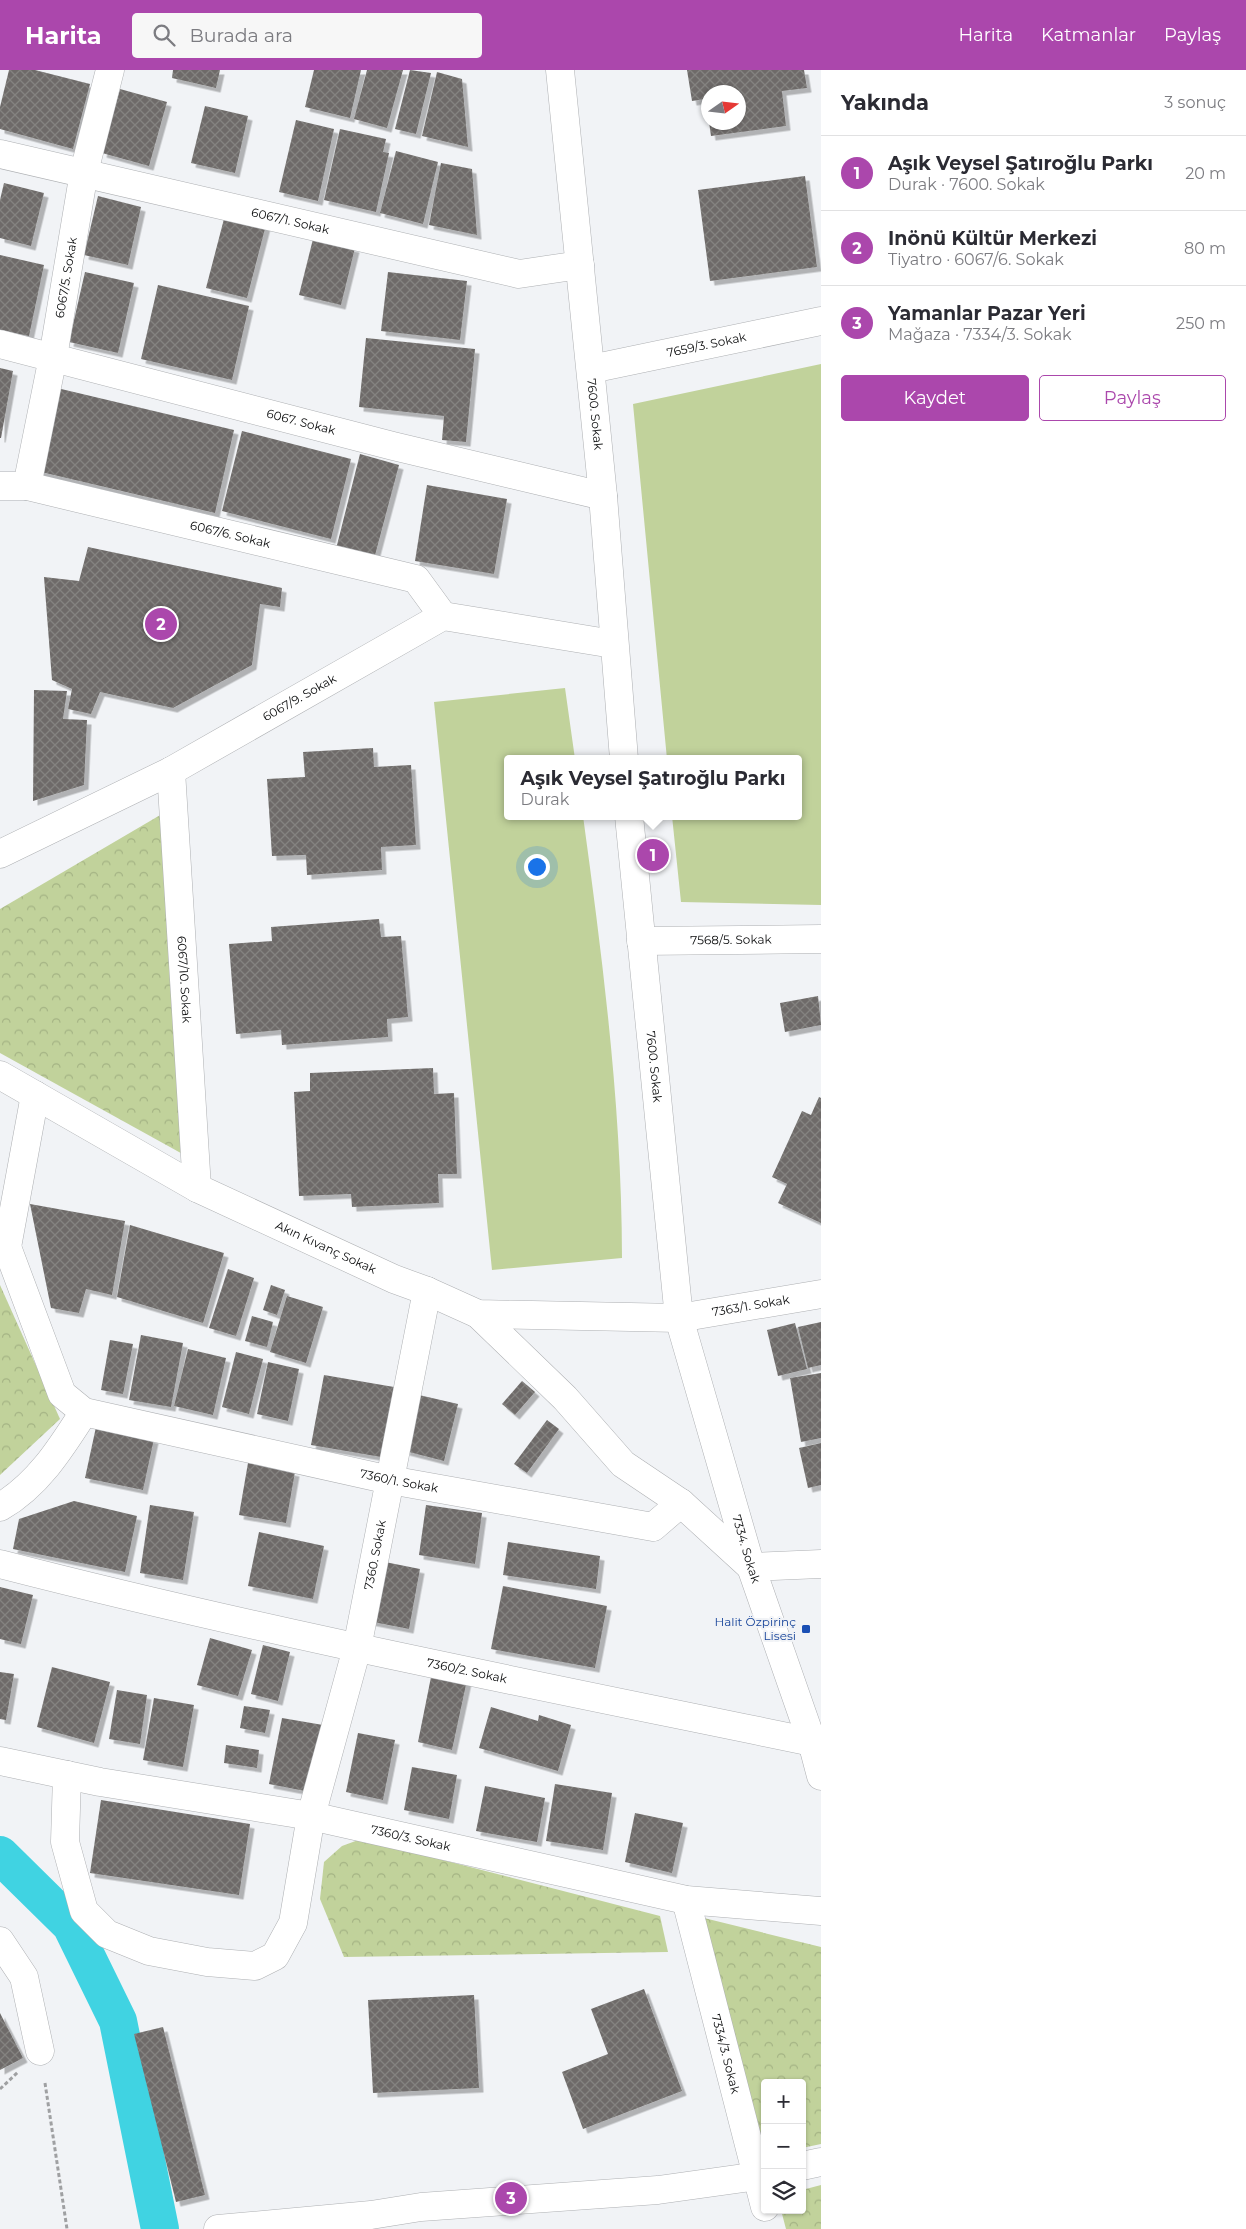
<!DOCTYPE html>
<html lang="tr">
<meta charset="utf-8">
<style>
:root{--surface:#fff;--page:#f7f7f7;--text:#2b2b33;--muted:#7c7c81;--line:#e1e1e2;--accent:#ab47ac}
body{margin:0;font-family:Montserrat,sans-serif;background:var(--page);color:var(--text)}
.controls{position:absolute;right:15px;bottom:15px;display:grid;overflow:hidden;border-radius:5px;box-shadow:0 1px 4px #0004}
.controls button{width:45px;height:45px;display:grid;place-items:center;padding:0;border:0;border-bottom:1px solid var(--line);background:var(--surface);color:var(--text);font:25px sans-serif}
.compass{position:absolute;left:701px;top:15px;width:45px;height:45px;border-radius:50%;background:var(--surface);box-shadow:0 1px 4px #0004;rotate:76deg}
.you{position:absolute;left:536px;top:796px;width:18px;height:18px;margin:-12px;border:4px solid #fff;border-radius:50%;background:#1a73e8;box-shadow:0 0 0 8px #1a73e833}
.badge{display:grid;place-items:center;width:32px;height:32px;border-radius:50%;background:var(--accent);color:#fff;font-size:16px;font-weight:700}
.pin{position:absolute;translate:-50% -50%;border:2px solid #fff;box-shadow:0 1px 5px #0006}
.popup{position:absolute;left:504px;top:685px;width:298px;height:65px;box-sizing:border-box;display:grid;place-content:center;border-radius:5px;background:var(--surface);filter:drop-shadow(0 1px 4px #0005);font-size:16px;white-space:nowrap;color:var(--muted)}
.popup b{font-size:19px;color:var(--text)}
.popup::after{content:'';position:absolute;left:50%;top:100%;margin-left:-10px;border:10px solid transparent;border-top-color:var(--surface)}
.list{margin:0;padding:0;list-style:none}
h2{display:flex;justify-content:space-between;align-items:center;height:65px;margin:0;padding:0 20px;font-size:21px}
h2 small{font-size:16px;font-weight:400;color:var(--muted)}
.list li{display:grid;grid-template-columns:32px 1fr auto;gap:15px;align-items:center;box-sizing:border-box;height:75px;padding:0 20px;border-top:1px solid var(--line)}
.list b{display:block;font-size:19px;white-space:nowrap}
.list p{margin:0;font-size:16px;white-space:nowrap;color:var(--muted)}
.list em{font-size:16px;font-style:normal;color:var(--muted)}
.actions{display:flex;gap:10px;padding:15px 20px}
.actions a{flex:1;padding:11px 0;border:1px solid var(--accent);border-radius:5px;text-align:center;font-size:18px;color:var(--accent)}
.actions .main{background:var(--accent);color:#fff}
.icon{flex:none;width:28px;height:28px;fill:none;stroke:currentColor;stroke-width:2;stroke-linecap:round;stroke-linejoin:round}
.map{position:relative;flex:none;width:821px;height:2159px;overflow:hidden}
header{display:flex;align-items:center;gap:30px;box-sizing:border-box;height:70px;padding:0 25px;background:var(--accent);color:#fff}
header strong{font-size:24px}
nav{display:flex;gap:28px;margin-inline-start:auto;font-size:18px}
.search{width:350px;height:45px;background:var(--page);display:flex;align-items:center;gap:12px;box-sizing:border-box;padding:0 18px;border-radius:5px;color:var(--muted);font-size:19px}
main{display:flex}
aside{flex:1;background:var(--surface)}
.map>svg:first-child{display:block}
.green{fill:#c1d29b}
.forest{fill:url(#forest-crowns)}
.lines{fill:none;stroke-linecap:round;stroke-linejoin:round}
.canal{stroke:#40d3e2;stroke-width:38}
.building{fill:url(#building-cross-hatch);filter:url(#shadow)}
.minor-casing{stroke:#aeb0b3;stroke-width:29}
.path{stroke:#9fa0a2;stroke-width:3;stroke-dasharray:4 2.5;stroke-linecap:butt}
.minor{stroke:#fff;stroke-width:28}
.transit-dot{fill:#1a4fb4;stroke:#f1f3f6;stroke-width:2}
.labels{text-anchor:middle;stroke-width:4;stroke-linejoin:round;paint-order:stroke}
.street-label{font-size:12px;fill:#0b0c0d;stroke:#f1f3f6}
.transit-label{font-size:12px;fill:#164399;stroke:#f1f3f6;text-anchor:end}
</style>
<header>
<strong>Harita</strong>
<div class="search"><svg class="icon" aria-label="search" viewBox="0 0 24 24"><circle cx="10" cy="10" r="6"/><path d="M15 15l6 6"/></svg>Burada ara</div>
<nav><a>Harita</a><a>Katmanlar</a><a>Paylaş</a></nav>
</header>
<main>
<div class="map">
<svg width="821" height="2159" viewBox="0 0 821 2159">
<defs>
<pattern id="forest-crowns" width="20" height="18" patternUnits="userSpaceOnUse" patternTransform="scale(1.25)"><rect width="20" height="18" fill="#c1d29b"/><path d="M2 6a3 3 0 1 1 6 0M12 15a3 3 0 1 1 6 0" fill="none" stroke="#a4b384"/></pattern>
<pattern id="building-cross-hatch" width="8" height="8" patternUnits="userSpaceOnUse" patternTransform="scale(1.25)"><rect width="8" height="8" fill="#6e6b69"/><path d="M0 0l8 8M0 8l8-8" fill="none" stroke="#848280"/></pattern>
<filter id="shadow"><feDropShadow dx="4.5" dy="4.5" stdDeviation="0" flood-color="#0004"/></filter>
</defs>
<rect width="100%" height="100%" fill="#f1f3f6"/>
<!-- green -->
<g class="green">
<path d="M821,294V835L681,832L672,746H798V689H667L633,334Z"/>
<path d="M565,618L575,689H508V746H583C603,892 622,1041 622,1188L492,1200L434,632Z"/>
</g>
<!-- forest -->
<g class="forest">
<path d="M162,744L188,1087L0,983V839Z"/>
<path d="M0,1215L60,1349L0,1405Z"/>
<path d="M361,1769L660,1846L668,1882L344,1887L320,1829L324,1792L342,1776Z"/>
<path d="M704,1848L821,1877V2074L802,2078V2013H765V2081Z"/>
<path d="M821,2115V2159H786L781,2140H802V2120Z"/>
</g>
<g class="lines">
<!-- canal -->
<path class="canal" d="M0,1785L71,1855L118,1951L160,2159"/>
</g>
<!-- building -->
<g class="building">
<path d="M9,0H35L90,14L73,79L0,59V37Z"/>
<path d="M173,0H220L216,18L172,8Z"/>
<path d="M314,0H361L350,48L305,37Z"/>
<path d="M367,0H403L387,58L354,49Z"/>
<path d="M410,0L431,3L416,64L395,59Z"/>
<path d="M687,0H804L807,18L782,21L786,56L711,66L709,52H738V22H708L707,44L705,29L692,31Z"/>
<path d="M437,2L462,9L468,77L422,66Z"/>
<path d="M120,19L167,32L149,96L102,83Z"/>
<path d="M205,36L248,46L235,103L191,93Z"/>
<path d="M296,50L334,59L318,131L279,122Z"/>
<path d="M340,59L386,69L383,82L389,83L376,142L324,130Z"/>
<path d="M396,81L438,92L423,154L380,143Z"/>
<path d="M441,93L472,99L477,165L429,155Z"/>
<path d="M805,106L817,197L710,211L698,120Z"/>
<path d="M4,113L44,123L31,176L0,168V130Z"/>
<path d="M98,126L141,137L128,195L84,185Z"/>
<path d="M225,145L266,155L247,228L206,218Z"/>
<path d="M313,169L355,178L341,235L299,225Z"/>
<path d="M0,185L44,195L29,266L0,260Z"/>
<path d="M85,202L134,213L118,283L69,272Z"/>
<path d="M388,202L467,211L460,270L381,261Z"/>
<path d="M158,215L249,236L232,310L141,289Z"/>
<path d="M366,268L475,279L466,372L442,370L444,346L359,337Z"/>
<path d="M0,298L13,301L1,368H0Z"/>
<path d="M57,318L234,360L215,443L37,401Z"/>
<path d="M242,361L351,389L331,469L222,441Z"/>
<path d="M360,384L399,395L374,489L336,479Z"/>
<path d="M427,415L507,429L494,504L415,491Z"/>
<path d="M88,477L282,518L280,537L260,534L252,595L173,638L100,622L91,644L68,639L72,619L52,610L44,507L79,511Z"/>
<path d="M34,620L67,621L63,649L87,650L84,715L33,731Z"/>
<path d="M373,678L374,697L411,695L416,775L381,777L382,800L307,805L306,785L272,786L267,709L305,707L303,682Z"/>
<path d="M379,849L381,867L401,866L408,947L387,949L388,967L282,975L281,960L236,964L229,874L272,871L271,857Z"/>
<path d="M818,926L821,955L785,962L780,933Z"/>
<path d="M433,998L434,1024L454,1023L457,1104H438L439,1133L352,1137L351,1124L299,1126L294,1022L310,1021V1003Z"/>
<path d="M819,1027L821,1028V1153L778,1133L787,1114L772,1107L802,1041L811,1045Z"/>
<path d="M30,1134L125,1151L112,1225L86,1219L79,1243L51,1238Z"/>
<path d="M130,1155L224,1183L203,1253L117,1227Z"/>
<path d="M228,1199L254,1208L236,1266L209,1258Z"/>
<path d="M271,1215L285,1220L277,1245L263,1240Z"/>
<path d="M287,1226L323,1237L306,1293L270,1282Z"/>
<path d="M252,1246L273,1252L267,1277L245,1271Z"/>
<path d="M821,1252V1295L808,1298L798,1257Z"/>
<path d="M795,1253L807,1299L778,1306L767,1260Z"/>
<path d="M141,1265L183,1273L171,1337L129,1330Z"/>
<path d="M110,1270L133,1274L123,1324L101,1320Z"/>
<path d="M188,1279L226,1288L213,1345L174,1336Z"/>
<path d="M236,1282L263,1289L249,1344L222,1337Z"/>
<path d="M268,1292L299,1299L288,1351L257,1344Z"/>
<path d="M821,1303V1368L801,1372L790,1308Z"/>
<path d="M324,1305L394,1317L381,1387L311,1375Z"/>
<path d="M522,1311L535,1322L515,1345L502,1334Z"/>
<path d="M419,1325L458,1334L444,1391L405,1381Z"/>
<path d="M547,1350L559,1359L527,1403L514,1394Z"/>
<path d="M96,1357L154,1369L143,1420L85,1408Z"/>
<path d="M821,1373V1415L808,1418L799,1378Z"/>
<path d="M248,1393L295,1402L286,1453L239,1445Z"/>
<path d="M74,1431L137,1446L125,1502L13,1479L19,1449Z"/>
<path d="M150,1435L194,1442L183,1510L140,1503Z"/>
<path d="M426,1435L482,1443L475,1494L419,1485Z"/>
<path d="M259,1462L324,1476L313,1529L248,1516Z"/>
<path d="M508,1472L600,1486L596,1519L503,1505Z"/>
<path d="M380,1491L420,1499L409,1559L368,1551Z"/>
<path d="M503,1516L607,1536L595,1598L491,1579Z"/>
<path d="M0,1517L33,1525L21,1574L0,1569Z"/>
<path d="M210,1568L252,1580L238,1626L197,1615Z"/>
<path d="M263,1575L290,1582L278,1631L251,1624Z"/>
<path d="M52,1597L110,1612L94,1673L37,1657Z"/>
<path d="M0,1602L14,1604L6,1650L0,1649Z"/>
<path d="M432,1602L467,1610L452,1680L418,1672Z"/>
<path d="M117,1620L147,1625L140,1674L109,1669Z"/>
<path d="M154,1628L194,1635L183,1697L143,1690Z"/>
<path d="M244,1636L270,1640L265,1663L240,1658Z"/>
<path d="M491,1637L538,1651L539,1645L571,1655L558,1701L479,1678Z"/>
<path d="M282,1648L323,1655L310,1722L269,1714Z"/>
<path d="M358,1663L395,1670L383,1730L346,1722Z"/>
<path d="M226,1675L259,1680L257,1698L224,1693Z"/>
<path d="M412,1697L457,1705L449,1749L404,1740Z"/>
<path d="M555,1714L612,1723L603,1780L546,1771Z"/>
<path d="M485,1716L545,1728L537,1772L476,1761Z"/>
<path d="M101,1730L250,1754L239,1825L90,1803Z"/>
<path d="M635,1743L683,1753L672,1803L625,1792Z"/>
<path d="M644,1919L682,2021L583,2059L562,2002L608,1984L591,1939Z"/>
<path d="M474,1925L479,2018L373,2023L368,1930Z"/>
<path d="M0,1943L23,1988L0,2000Z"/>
<path d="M163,1957L205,2125L176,2132L134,1964Z"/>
</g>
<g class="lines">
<!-- minor casing -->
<g class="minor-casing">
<g id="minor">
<path id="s1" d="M560,0L603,426L624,689"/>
<path id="s2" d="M0,84L519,204L580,195"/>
<path id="s3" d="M0,274L393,376L603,426"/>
<path id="s4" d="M591,299L821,251"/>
<path id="s5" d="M0,416H27L416,509L443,546"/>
<path id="s6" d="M27,416L53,287L84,102L110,0"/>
<path id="s7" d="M171,701L197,1118"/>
<path id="s8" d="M629,746L679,1248L751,1497L812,1672L821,1706"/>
<path id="s9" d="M0,784L171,701L443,546L613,574"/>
<path id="s10" d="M641,871L821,869"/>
<path id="s11" d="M0,1005L197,1118L394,1209L427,1221L478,1244L679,1248L821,1224"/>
<path id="s12" d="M7,1177L62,1324L84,1342L390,1410L653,1457L681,1433"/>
<path d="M0,1183L7,1177L35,1025"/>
<path d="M478,1244L565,1328L623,1394L681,1433L751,1497L821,1494"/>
<path d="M0,1437C38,1415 61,1378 84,1342"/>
<path id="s13" d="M0,1494C268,1563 541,1616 812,1672"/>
<path id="s14" d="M0,1691L100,1712L311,1746L686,1830L821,1841"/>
<path id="s15" d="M67,1705L65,1772L84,1841L107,1864L149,1881L207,1892L255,1896L275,1886L293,1853L311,1746L357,1578L427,1221"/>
<path id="s16" d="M686,1830L765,2137"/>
<path d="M0,1871L24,1907L40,1981"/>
<path d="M802,2096L821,2092"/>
<path d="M218,2159L371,2145L421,2137L658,2120L765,2105"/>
</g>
</g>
<!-- path -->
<g class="path">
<path d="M45,2013L67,2159"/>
<path d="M0,2019L18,2002"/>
</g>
<!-- minor -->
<use href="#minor" class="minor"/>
</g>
<!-- markers -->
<rect class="transit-dot" x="801" y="1554" width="10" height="10" rx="2.5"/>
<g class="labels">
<!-- street labels -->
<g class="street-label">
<text dy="4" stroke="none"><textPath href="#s2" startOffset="298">6067/1. Sokak</textPath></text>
<text dy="4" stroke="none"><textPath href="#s6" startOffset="212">6067/5. Sokak</textPath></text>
<text dy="4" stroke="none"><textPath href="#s4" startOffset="118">7659/3. Sokak</textPath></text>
<text dy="4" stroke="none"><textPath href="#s1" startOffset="346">7600. Sokak</textPath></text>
<text dy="4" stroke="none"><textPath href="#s3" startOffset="311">6067. Sokak</textPath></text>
<text dy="4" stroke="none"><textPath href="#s5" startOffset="236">6067/6. Sokak</textPath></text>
<text dy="4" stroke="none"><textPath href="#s9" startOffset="338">6067/9. Sokak</textPath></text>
<text dy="4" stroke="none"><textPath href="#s10" startOffset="90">7568/5. Sokak</textPath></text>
<text dy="4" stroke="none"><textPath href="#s7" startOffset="209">6067/10. Sokak</textPath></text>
<text dy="4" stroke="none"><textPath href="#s8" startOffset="252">7600. Sokak</textPath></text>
<text dy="4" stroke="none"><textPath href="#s11" startOffset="369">Akın Kıvanç Sokak</textPath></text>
<text dy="4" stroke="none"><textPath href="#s11" startOffset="809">7363/1. Sokak</textPath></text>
<text dy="4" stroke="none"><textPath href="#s12" startOffset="508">7360/1. Sokak</textPath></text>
<text dy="4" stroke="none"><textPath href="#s8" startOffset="745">7334. Sokak</textPath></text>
<text dy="4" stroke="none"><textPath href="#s15" startOffset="761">7360. Sokak</textPath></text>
<text dy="4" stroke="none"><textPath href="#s13" startOffset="479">7360/2. Sokak</textPath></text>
<text dy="4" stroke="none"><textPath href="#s14" startOffset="418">7360/3. Sokak</textPath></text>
<text dy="4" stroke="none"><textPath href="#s16" startOffset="159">7334/3. Sokak</textPath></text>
</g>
<!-- transit labels -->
<g class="transit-label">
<text x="796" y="1556">Halit Özpirinç<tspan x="796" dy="14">Lisesi</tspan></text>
</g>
</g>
</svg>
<div class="controls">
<button>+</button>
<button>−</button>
<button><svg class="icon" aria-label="layers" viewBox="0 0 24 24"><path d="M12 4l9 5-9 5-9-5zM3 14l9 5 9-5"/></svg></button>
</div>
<svg class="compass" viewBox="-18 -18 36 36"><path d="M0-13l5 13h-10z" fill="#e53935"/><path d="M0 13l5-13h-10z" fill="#7c7c81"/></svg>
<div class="you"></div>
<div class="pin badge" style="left:653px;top:785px">1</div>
<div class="popup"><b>Aşık Veysel Şatıroğlu Parkı</b>Durak</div>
<div class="pin badge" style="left:161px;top:554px">2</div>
<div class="pin badge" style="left:511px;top:2128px">3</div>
</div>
<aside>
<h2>Yakında<small>3 sonuç</small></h2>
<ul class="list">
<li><span class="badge">1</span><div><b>Aşık Veysel Şatıroğlu Parkı</b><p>Durak · 7600. Sokak</p></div><em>20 m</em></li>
<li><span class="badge">2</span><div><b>Inönü Kültür Merkezi</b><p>Tiyatro · 6067/6. Sokak</p></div><em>80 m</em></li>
<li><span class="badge">3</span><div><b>Yamanlar Pazar Yeri</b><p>Mağaza · 7334/3. Sokak</p></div><em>250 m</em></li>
</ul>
<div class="actions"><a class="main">Kaydet</a><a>Paylaş</a></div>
</aside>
</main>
